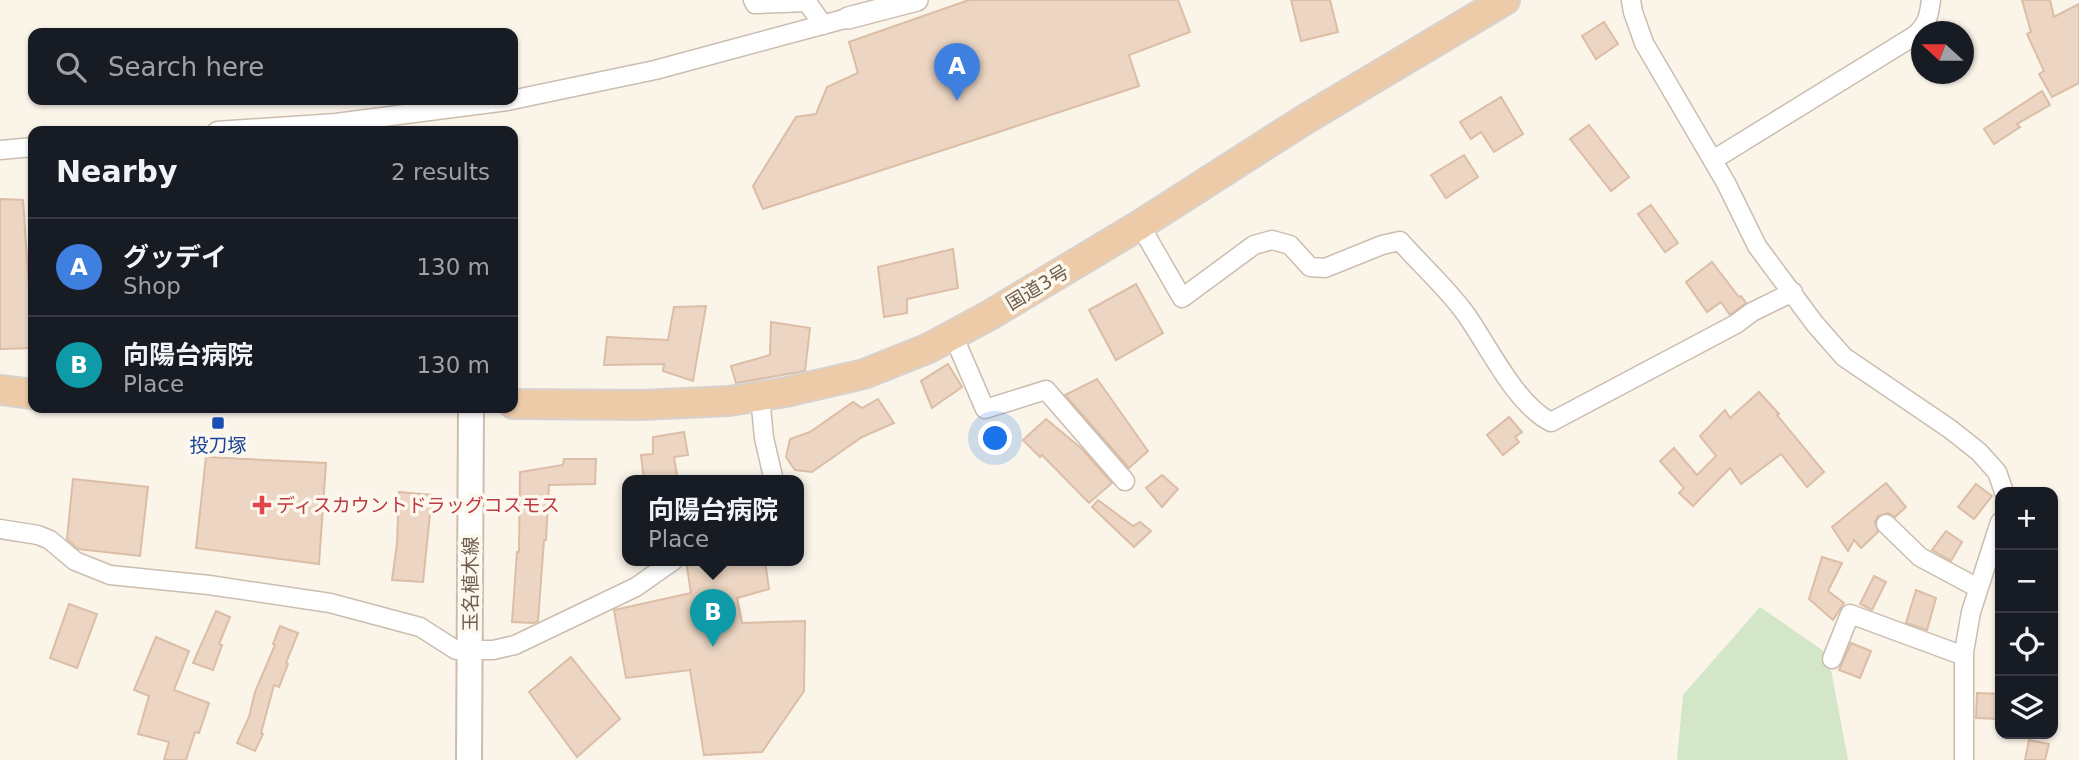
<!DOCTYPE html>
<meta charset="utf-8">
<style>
:root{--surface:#171b24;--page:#20242c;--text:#f1f3f6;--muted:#9ea1a6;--line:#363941;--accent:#ea580c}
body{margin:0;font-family:"DejaVu Sans","Noto Sans JP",sans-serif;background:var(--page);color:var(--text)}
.controls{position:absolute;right:21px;bottom:21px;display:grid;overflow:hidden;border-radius:14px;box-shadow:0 2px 5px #0004}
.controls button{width:63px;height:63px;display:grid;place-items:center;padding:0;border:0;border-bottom:2px solid var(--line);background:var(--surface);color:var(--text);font:35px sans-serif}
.compass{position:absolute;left:1911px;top:21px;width:63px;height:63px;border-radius:50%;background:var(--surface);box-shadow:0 2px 5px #0004;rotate:291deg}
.you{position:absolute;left:996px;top:439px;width:24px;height:24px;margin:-18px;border:5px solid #fff;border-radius:50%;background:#1a73e8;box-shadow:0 0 0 10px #1a73e833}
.badge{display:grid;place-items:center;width:46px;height:46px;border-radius:50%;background:var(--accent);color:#fff;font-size:23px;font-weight:700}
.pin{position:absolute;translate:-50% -58px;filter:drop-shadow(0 2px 4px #0008)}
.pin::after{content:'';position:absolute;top:37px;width:24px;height:21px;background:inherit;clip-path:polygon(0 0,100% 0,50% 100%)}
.popup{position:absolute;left:622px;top:475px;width:182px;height:91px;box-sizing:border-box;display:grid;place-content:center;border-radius:14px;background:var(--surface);filter:drop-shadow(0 2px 5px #0005);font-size:23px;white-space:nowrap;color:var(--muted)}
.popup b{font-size:26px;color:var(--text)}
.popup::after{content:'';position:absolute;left:50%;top:100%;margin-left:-14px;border:14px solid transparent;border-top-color:var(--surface)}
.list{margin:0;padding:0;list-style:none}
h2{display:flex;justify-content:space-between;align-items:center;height:91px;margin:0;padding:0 28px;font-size:30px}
h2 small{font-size:23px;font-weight:400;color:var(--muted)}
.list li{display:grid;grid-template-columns:46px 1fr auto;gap:21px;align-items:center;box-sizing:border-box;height:98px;padding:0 28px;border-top:2px solid var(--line)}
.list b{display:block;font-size:26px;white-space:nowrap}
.list p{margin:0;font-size:23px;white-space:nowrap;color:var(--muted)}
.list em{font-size:23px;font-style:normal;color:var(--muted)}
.icon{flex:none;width:38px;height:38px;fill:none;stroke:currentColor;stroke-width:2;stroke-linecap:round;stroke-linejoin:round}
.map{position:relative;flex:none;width:2079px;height:760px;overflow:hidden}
.search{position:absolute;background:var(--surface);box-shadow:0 2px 5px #0004;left:28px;top:28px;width:490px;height:77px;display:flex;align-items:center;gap:18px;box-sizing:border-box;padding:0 24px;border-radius:14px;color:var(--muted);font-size:26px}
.panel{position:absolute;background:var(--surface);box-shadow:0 2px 5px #0004;left:28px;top:126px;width:490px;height:287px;border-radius:14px}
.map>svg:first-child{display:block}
.green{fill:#d3e6c8}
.building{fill:#ecd6c3;stroke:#dcbda6;stroke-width:2}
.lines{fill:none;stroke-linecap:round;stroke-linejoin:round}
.minor-casing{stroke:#cbbdb0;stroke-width:21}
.tertiary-casing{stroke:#cbbdb0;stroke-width:24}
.secondary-casing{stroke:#cdbdae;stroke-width:28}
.trunk-casing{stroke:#d7d2ce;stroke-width:32}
.minor{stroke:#fff;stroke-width:18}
.tertiary{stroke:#fff;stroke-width:21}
.secondary{stroke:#fff;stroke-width:24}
.trunk{stroke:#eecba8;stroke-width:28}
.transit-dot{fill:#1a4fb4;stroke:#fdf8ee;stroke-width:2.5}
.health-dot{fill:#e0444e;stroke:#fdf8ee;stroke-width:2.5}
.labels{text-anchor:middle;stroke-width:7;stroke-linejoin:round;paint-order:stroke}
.street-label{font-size:19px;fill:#715d4f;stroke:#fdf8ee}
.transit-label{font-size:19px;fill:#164399;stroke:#fdf8ee}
.health-label{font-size:19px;fill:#be3a42;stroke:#fdf8ee;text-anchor:start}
</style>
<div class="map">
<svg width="2079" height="760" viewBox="0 0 2079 760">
<rect width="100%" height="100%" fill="#faf4e9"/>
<!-- green -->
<path class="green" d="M1760,607L1828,654L1848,760H1677L1683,695Z"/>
<!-- building -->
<g class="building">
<path d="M969,0H1178L1190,32L1129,55L1139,86L763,209L753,186L796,117L816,114L827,87L858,73L849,42Z"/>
<path d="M1291,0H1330L1338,32L1301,41Z"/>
<path d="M2022,0H2050L2054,17L2079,4V83L2052,97L2039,74L2044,71L2027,34L2031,32Z"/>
<path d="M1604,22L1618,44L1596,59L1582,36Z"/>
<path d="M2042,91L2050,105L2017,124L2020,127L1994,144L1984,129Z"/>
<path d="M1501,97L1523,134L1494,152L1481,132L1471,139L1460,122Z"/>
<path d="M1589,125L1629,177L1611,191L1570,139Z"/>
<path d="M1464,155L1478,177L1446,198L1431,175Z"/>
<path d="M0,199L23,200L33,348L0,349Z"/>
<path d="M1651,205L1678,243L1665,252L1638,214Z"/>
<path d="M953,249L958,288L907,299V313L884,317L878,267Z"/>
<path d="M1712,262L1739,297L1741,296L1746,303L1730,315L1721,302L1707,312L1686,282Z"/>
<path d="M1136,284L1163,333L1116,360L1089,310Z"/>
<path d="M706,306L693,381L663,371L664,364L604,365L607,337L668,340L674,307Z"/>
<path d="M771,322L810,328L805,371L736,383L731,366L770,355Z"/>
<path d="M948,364L962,387L932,408L921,381Z"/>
<path d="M1097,379L1148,451L1129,468L1065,395Z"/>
<path d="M1759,392L1779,414L1777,415L1824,472L1807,487L1781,454L1741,484L1730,468L1693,506L1679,493L1684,488L1660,461L1674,448L1697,475L1716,456L1700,436L1725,410L1730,418Z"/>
<path d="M878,399L894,423L862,437L812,472L795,470L786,457L790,439L810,432L853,402L862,408Z"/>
<path d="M1509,417L1522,432L1515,437L1519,442L1503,455L1487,435Z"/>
<path d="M1046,419L1082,449L1112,483L1089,503L1042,455L1040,457L1023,440Z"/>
<path d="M684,432L688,455L674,457L678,481H644L641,455L653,454V437Z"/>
<path d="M206,457L326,463L319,564L196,548Z"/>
<path d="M564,459H596L595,484L549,485L546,540H544L538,621L534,623L512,622L517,552H519L520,472L563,465Z"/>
<path d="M1162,475L1178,489L1162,507L1146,488Z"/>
<path d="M73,479L148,487L140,556L78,549L67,539Z"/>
<path d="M1886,483L1906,507L1895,517L1888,513L1878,516L1875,522L1878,532L1861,548L1854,540L1848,551L1832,527Z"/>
<path d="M1976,484L1992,496L1974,519L1958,507Z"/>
<path d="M399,492L432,495L423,582L392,580L397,544Z"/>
<path d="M1098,500L1133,526L1140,522L1151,531L1134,547L1092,507Z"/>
<path d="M1946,531L1962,542L1951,561L1932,550Z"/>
<path d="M1822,557L1842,563L1828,591L1844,603L1833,620L1809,599Z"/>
<path d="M686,561H765L769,589L737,598L742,623L805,621L804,691L762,752L704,755L690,670L626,678L614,610L691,593Z"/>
<path d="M1874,576L1886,582L1872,610L1860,604Z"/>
<path d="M1916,590L1936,598L1927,630L1906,623Z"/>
<path d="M69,604L97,614L77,668L50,658Z"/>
<path d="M216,611L230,617L219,644L222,645L213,670L193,663Z"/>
<path d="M280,626L298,633L286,663L288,664L279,687L274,685L261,733L263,734L255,751L237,743L249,717L255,692L275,645L273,644Z"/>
<path d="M156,637L189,651L174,690L209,703L199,733L195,732L186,760H164L169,742L138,734L149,696L134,690Z"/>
<path d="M1851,643L1871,651L1860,678L1839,670Z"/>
<path d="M571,657L620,719L577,757L529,692Z"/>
<path d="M1977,693L2000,694V719L1976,718Z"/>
<path d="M2029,740L2049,744L2045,760H2025Z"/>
</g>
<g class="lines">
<!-- minor casing -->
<g class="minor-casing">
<g id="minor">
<path d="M753,0L755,4L807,2L823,25"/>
<path d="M1631,0L1633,12L1644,43L1726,183L1757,246L1815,324L1844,357L1950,429L1979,452L1997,472L2004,492"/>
<path d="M217,131L336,123L507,101L655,70L848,18"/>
<path d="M0,150L33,147"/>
<path d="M1713,160L1914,36C1927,26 1929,16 1931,0"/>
<path d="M1140,225L1182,298L1254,245L1272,240L1290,245L1310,267L1325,268L1382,245L1400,241C1421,265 1446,287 1465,313C1488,345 1515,404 1551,422L1736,324L1752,312L1793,292"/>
<path d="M953,335L985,409L1046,390L1125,481"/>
<path d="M760,396L764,438L774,481"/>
<path d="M1886,524L1920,557L1978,588"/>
<path d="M0,529L38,535L50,540L75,561L110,575L209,585L330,603L420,627L456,650H493L515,645L636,587L673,561"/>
<path d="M1832,659L1850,614L1964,656"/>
<path d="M1964,760V652L1971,612L2000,522"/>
</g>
</g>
<!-- tertiary casing -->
<g class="tertiary-casing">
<path id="tertiary" d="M848,18L917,0"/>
</g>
<!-- secondary casing -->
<g class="secondary-casing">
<path id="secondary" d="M469,760L471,408"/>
</g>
<!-- trunk casing -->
<g class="trunk-casing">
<g id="trunk">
<path d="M0,390L33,394"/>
<path d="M513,404L641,405L729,401L786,392L864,374L929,348L990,315L1140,225L1304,120L1505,0"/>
</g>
</g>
<!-- minor -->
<use href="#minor" class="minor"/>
<!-- tertiary -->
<use href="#tertiary" class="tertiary"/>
<!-- secondary -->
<use href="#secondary" class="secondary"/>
<!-- trunk -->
<use href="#trunk" class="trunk"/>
</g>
<!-- markers -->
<rect class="transit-dot" x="211" y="416" width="14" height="14" rx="3.5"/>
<path class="health-dot" d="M258.5 494.5h7v7h7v7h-7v7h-7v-7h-7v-7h7z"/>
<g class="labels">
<!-- street labels -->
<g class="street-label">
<text transform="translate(1037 287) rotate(-31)" y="7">国道3号</text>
<text transform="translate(470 584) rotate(-90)" y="7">玉名植木線</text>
</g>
<!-- transit labels -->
<g class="transit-label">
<text x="218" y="452">投刀塚</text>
</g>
<!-- health labels -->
<g class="health-label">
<text x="276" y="512">ディスカウントドラッグコスモス</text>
</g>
</g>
</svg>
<div class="controls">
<button>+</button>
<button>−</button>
<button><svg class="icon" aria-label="locate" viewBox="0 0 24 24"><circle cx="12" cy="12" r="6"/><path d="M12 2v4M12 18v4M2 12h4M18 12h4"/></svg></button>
<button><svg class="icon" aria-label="layers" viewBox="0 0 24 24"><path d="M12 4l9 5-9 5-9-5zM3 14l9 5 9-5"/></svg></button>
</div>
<svg class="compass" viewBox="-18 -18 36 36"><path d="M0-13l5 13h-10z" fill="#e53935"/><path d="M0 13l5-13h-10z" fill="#9ea1a6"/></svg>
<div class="you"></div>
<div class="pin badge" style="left:957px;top:101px;background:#3f7fe0">A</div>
<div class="pin badge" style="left:713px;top:647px;background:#0f9aa8">B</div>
<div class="popup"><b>向陽台病院</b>Place</div>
<div class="search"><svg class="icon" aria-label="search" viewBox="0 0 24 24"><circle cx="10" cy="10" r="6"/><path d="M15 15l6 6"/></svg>Search here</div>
<section class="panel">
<h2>Nearby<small>2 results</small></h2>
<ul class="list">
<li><span class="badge" style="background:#3f7fe0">A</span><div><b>グッデイ</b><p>Shop</p></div><em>130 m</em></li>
<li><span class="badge" style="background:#0f9aa8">B</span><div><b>向陽台病院</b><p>Place</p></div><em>130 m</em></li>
</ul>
</section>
</div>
